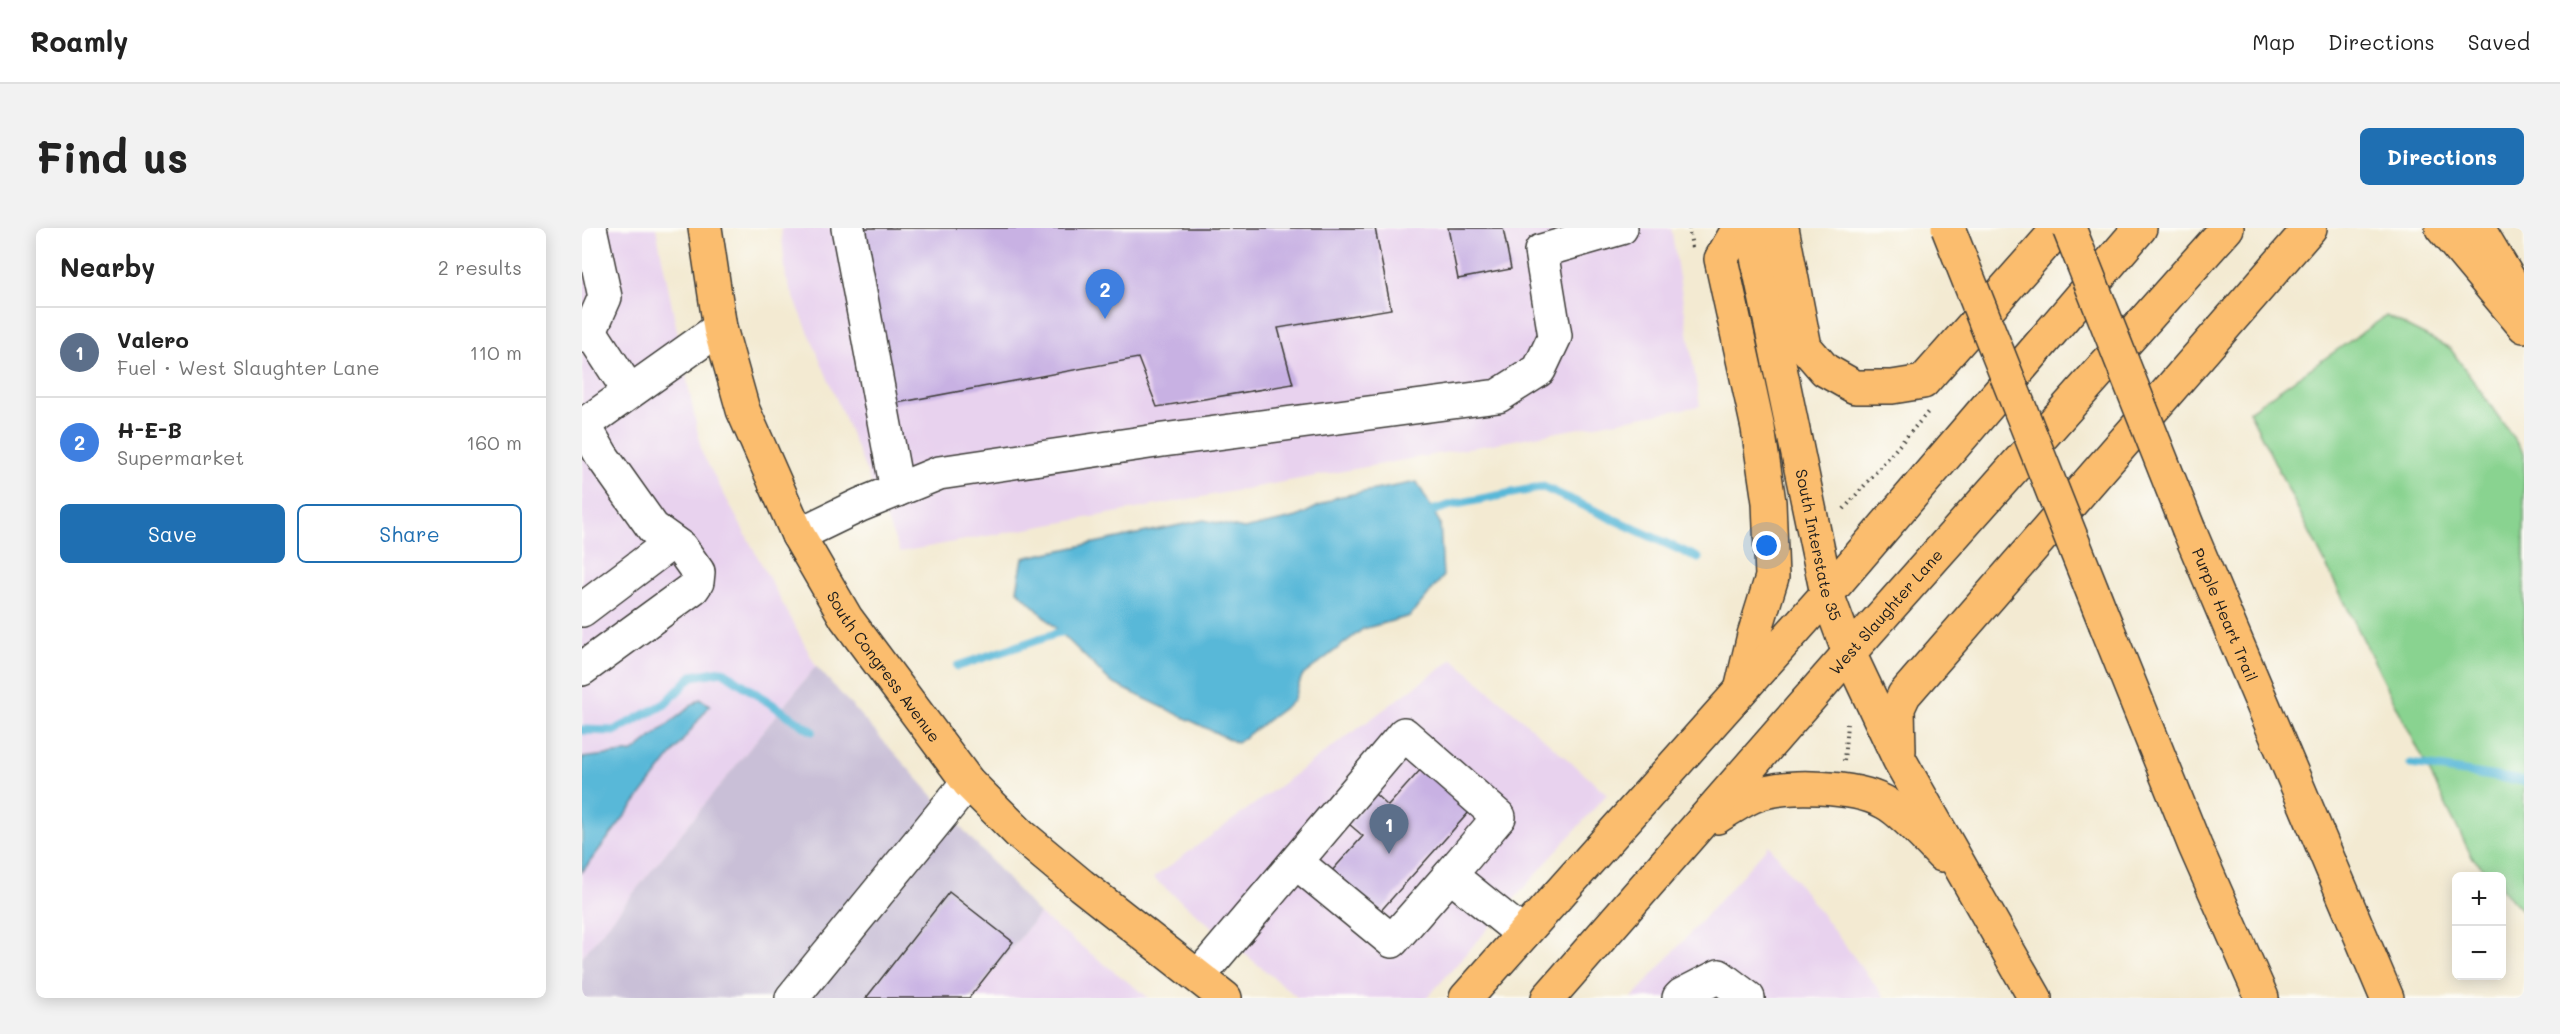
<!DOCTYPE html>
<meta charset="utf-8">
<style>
:root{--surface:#fff;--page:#f2f2f2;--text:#222;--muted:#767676;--line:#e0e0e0;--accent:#1f6fb2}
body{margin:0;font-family:Mali,sans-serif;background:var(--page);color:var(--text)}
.controls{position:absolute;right:18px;bottom:18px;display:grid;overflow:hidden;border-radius:9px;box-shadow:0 3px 15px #0003}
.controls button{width:54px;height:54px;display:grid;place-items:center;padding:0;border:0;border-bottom:2px solid var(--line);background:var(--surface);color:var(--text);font:30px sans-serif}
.you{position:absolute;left:1185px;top:318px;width:21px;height:21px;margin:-15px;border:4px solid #fff;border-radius:50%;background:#1a73e8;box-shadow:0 0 0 9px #1a73e833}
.badge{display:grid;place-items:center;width:39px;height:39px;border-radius:50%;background:var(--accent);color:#fff;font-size:20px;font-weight:700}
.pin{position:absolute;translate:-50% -50px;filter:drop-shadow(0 2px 3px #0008)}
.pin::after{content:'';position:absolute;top:32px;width:21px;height:18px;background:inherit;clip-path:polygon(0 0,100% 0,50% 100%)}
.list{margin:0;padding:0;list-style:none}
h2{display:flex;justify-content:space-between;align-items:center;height:78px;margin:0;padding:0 24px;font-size:26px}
h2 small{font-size:20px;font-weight:400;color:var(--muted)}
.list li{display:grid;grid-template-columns:39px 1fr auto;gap:18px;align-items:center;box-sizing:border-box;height:90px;padding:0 24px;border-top:2px solid var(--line)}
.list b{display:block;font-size:22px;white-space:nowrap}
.list p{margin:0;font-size:20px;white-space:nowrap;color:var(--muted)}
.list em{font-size:20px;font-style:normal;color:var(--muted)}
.actions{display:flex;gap:12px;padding:18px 24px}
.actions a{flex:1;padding:14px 0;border:2px solid var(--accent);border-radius:9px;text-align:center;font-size:21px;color:var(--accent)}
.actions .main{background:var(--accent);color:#fff}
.map{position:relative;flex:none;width:1942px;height:770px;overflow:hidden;border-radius:9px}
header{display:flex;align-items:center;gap:36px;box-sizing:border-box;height:84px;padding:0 30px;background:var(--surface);border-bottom:2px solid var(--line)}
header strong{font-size:28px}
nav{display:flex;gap:33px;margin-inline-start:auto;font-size:21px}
.intro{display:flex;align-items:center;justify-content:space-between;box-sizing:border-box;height:144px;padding:0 36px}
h1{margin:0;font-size:42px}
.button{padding:15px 27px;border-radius:9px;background:var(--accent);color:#fff;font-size:21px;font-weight:700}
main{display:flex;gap:36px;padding:0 36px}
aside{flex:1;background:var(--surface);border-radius:9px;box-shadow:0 3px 15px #0003}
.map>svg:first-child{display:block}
.built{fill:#e8d2ee}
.industrial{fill:#c9bfd7}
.green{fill:#89d390;stroke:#527856;stroke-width:1.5}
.water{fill:#59b8d8;stroke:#3a6a7a;stroke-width:1.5}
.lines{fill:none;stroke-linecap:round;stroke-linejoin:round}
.stream{stroke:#59b8d8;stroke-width:9}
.building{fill:#c8b1e3}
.minor-casing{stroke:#3c3b37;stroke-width:36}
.major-casing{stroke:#3c3b37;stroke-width:36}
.highway-casing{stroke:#3c3b37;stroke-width:36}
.path{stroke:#3c3b37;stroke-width:4;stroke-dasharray:1.5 4.5;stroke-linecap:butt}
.minor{stroke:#fff;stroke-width:33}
.major{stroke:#fbbd6e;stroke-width:33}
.highway{stroke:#fbbd6e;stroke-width:33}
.highway-bridge-casing{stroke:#3c3b37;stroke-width:36;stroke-linecap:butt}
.highway-bridge{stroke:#fbbd6e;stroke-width:33}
.labels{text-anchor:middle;stroke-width:6;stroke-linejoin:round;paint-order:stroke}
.street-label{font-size:16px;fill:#1c1c1c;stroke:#fdfcf7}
</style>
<header>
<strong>Roamly</strong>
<nav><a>Map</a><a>Directions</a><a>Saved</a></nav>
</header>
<div class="intro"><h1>Find us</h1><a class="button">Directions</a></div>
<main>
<aside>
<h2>Nearby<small>2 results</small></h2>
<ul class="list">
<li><span class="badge" style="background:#5c6f8a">1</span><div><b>Valero</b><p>Fuel · West Slaughter Lane</p></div><em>110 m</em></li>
<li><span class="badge" style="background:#3f7fe0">2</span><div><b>H-E-B</b><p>Supermarket</p></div><em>160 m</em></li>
</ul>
<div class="actions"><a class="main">Save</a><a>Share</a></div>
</aside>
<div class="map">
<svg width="1942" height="770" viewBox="0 0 1942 770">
<rect width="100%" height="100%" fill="#fdfcf7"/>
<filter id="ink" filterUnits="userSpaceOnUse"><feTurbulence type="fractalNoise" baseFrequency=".0167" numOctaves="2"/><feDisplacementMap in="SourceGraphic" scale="12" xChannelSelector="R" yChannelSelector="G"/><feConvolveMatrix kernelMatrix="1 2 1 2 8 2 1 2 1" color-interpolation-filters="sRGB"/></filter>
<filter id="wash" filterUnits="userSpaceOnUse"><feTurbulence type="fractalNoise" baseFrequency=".008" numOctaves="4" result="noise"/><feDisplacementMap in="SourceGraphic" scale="24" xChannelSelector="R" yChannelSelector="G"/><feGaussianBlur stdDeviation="1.35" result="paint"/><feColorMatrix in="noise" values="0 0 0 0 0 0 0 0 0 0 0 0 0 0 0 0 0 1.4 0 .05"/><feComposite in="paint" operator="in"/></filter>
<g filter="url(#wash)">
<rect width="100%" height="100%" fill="#f3ead2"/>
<!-- built -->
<g class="built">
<path d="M0,0H74L120,225L234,438L0,729Z"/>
<path d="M199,0H1089L1118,178L318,324L204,50Z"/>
<path d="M871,431L1025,566L845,770H716L571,650Z"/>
<path d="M1187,617L1303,770H1050Z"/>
<path d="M457,686L567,770H390Z"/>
</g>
<!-- industrial -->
<path class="industrial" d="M234,438L457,686L390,770H0V729Z"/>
<!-- green -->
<path class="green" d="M1804,88L1868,120L1942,225V685L1920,661V648H1908L1890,629L1667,183Z"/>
<!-- water -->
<g class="water">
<path d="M835,254L858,295L861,349L828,388L781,401L720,448L711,473L655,515L530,455L435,362L441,330L622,292L662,301L715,289L755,269Z"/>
<path d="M118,471L128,477L0,644V530L51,524Z"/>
</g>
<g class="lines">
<!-- stream -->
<g class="stream">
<path d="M840,286L869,277L961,259L1116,330"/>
<path d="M376,438L488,401"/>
<path d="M0,502L32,503L83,476L110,448L140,443L230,503"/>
<path d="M1829,536L1942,553"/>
</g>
</g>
<g id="blocks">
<!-- building -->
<g class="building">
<path d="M277,0H793L809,81L696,100L711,156L575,179L556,130L309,176Z"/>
<path d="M866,0H921L929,41L876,51Z"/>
<path d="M840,540L888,583L795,687L748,645L781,608L767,596L793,566L806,578Z"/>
<path d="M367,664L431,714L387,770H284Z"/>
</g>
</g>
</g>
<g filter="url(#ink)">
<use href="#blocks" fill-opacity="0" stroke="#3c3b37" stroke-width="1.5"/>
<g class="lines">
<!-- minor casing -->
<g class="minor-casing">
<g id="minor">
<path d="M266,0L315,262"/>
<path d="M8,103L47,163"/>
<path d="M0,108L8,103L23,69L8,0"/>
<path d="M0,198L138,100"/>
<path d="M216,307L278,277L357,245L581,212L916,168L957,142L973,108L959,23L1039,0"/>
<path d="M0,382L90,314"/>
<path d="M0,441L111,360L115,354L116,344L99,320L71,300L20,228L2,197"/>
<path d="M714,634L810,713L868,647"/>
<path d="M617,748L822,506L917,589L868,647L941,706"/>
<path d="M210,770L386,554"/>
<path d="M1097,770L1100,767L1137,748L1166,770"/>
</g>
</g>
<!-- major casing -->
<g class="major-casing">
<g id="major">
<path id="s1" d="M123,0L138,100L161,182L216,307L264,390L386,554L439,607L499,657L643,770"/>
<path d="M1157,0L1139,31L1176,200L1187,274L1190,349L1172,407L1160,458"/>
<path id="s2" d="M1169,0L1245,366L1267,425L1317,531L1453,770"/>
<path d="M1200,0L1223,119L1243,142L1273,159H1310L1341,154L1477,0"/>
<path d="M1860,0L1942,98"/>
<path d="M1896,0L1938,70"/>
<path d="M1317,523L1316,480L1322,467L1728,0"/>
<path d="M1135,589C1146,582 1158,574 1171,568C1201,555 1273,558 1302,574C1318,582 1347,613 1360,627"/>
<path d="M884,770L1245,366L1558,0"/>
<path id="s3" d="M966,770L1267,425L1645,0"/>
</g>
</g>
<!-- highway casing -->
<g class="highway-casing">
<g id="highway">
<path id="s4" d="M1607,302L1805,770"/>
<path d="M1524,397L1613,618L1680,770"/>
</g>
</g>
<!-- path -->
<g class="path">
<path d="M1107,0L1110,20"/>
<path d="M1262,281L1346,184"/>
<path d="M1262,533L1265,496"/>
</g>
<!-- minor -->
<use href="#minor" class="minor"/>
<!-- major -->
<use href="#major" class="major"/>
<!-- highway -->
<use href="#highway" class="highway"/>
<!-- highway-bridge casing -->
<g class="highway-bridge-casing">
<g id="highway-bridge">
<path d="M1366,0L1524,397"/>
<path d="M1487,0L1607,302"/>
</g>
</g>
<!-- highway-bridge -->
<use href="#highway-bridge" class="highway-bridge"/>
</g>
</g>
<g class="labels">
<!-- street labels -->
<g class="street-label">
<text dy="6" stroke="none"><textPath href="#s2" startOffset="324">South Interstate 35</textPath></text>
<text dy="6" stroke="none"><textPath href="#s3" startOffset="513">West Slaughter Lane</textPath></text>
<text dy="6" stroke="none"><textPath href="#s4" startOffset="92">Purple Heart Trail</textPath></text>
<text dy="6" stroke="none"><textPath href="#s1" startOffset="480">South Congress Avenue</textPath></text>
</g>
</g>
</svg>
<div class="controls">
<button>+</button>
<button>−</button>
</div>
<div class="you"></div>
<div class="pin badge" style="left:807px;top:626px;background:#5c6f8a">1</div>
<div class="pin badge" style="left:523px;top:91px;background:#3f7fe0">2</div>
</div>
</main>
